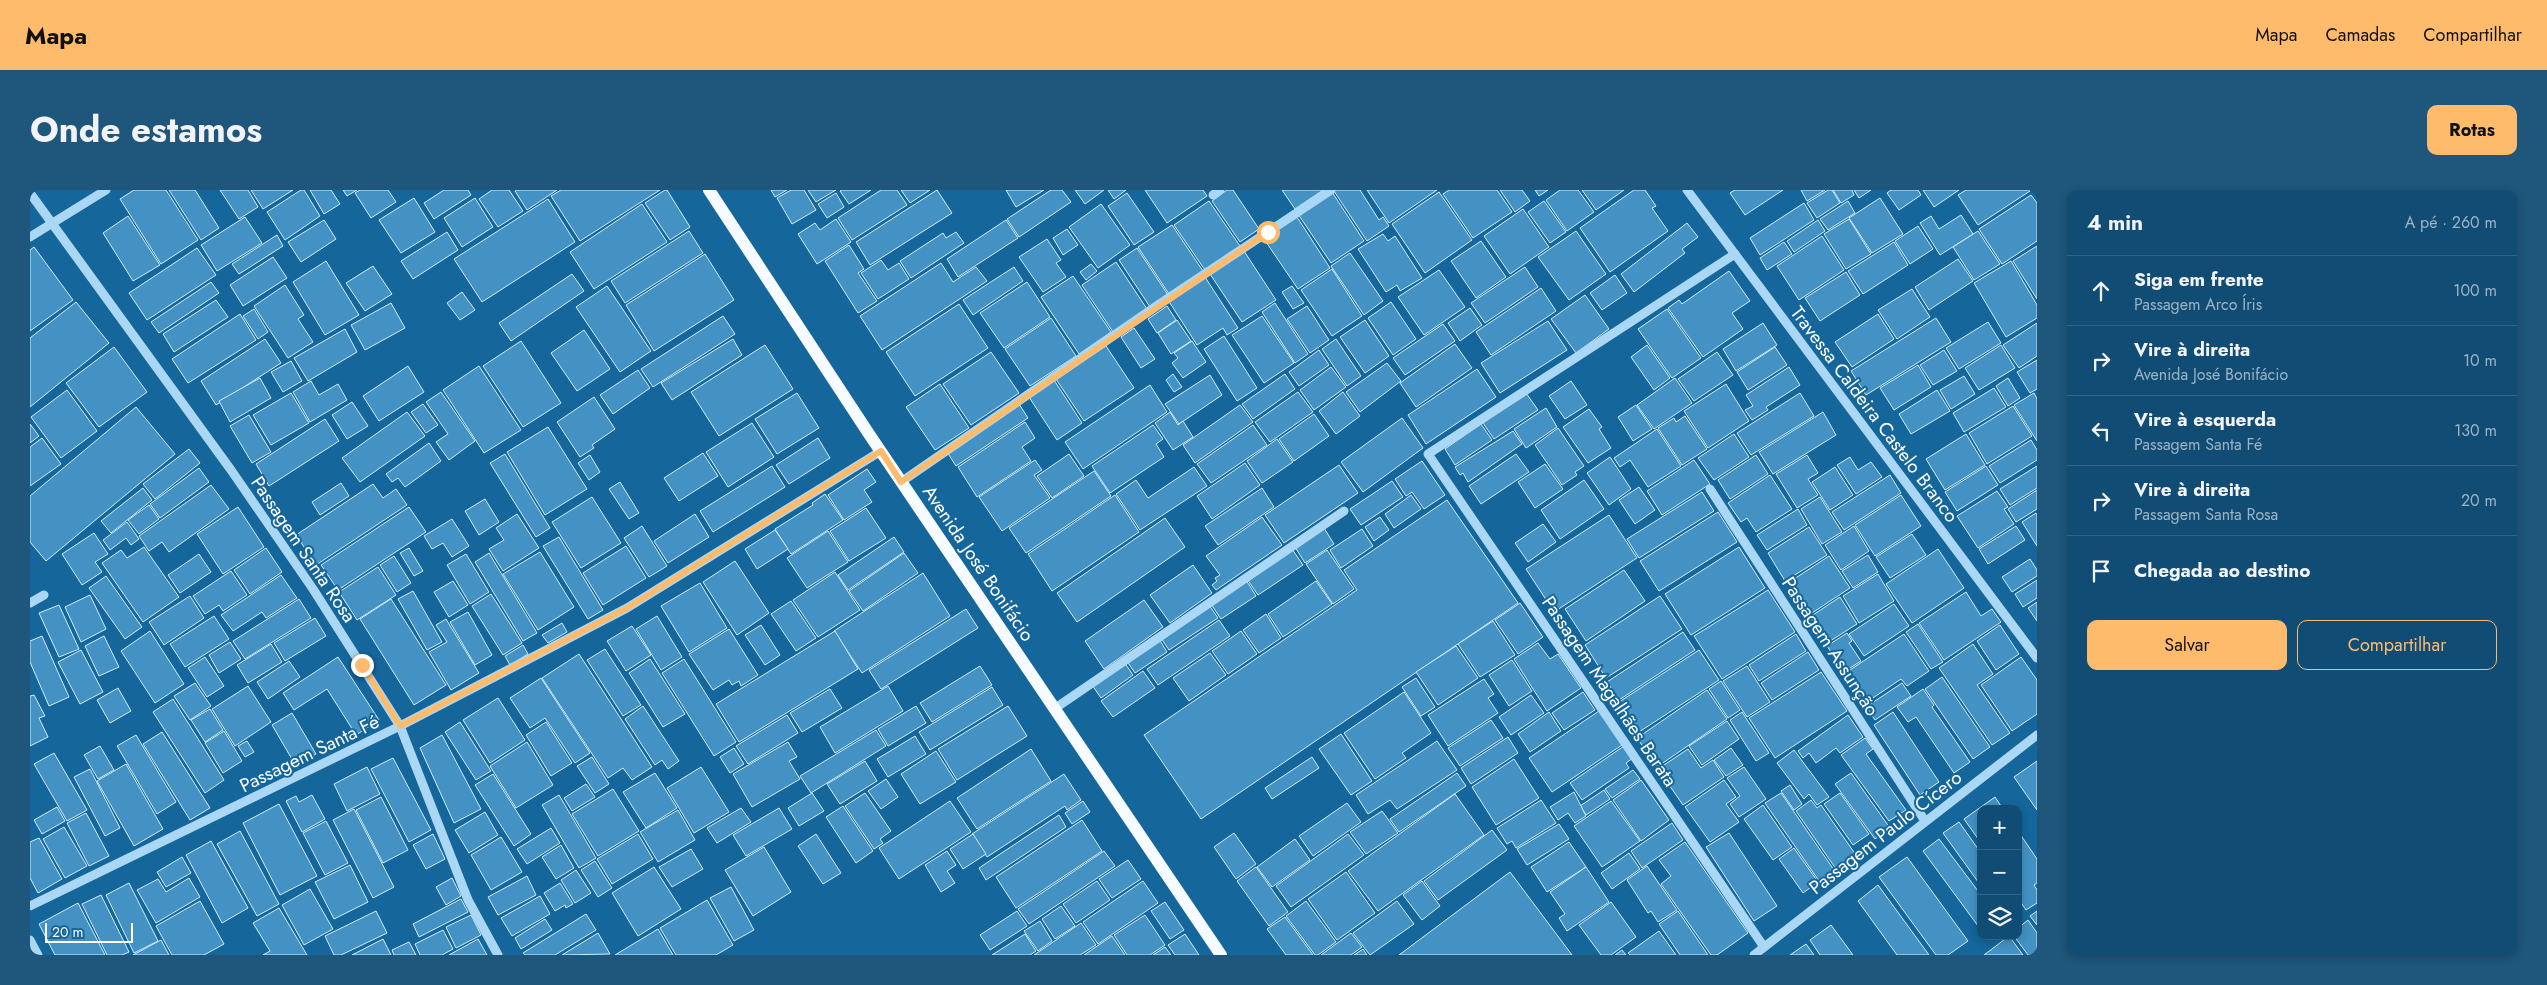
<!DOCTYPE html>
<html lang="pt">
<meta charset="utf-8">
<style>
:root{--surface:#104c74;--page:#1e567c;--text:#f1f3f6;--muted:#9cb4c5;--line:#306386;--accent:#ffbb6c}
body{margin:0;font-family:Jost,sans-serif;background:var(--page);color:var(--text)}
.controls{position:absolute;right:15px;bottom:15px;display:grid;overflow:hidden;border-radius:10px;box-shadow:0 2px 8px #0003}
.controls button{width:45px;height:45px;display:grid;place-items:center;padding:0;border:0;border-bottom:1px solid var(--line);background:var(--surface);color:var(--text);font:25px sans-serif}
.scale{position:absolute;left:15px;bottom:12px;width:88px;box-sizing:border-box;padding-left:5px;border:2px solid #fff;border-top:0;font-size:14px;line-height:18px;white-space:nowrap;color:#fff;-webkit-text-stroke:4px #15669b;paint-order:stroke}
.stop{position:absolute;width:15px;height:15px;margin:-11px;border:4px solid #ffbb6c;border-radius:50%;background:#fff}
.stop.end{background:#ffbb6c;border-color:#fff;box-shadow:0 1px 5px #0008}
.list{margin:0;padding:0;list-style:none}
h2{display:flex;justify-content:space-between;align-items:center;height:65px;margin:0;padding:0 20px;font-size:21px}
h2 small{font-size:16px;font-weight:400;color:var(--muted)}
.list li{display:grid;grid-template-columns:32px 1fr auto;gap:15px;align-items:center;box-sizing:border-box;height:70px;padding:0 20px;border-top:1px solid var(--line)}
.list b{display:block;font-size:19px;white-space:nowrap}
.list p{margin:0;font-size:16px;white-space:nowrap;color:var(--muted)}
.list em{font-size:16px;font-style:normal;color:var(--muted)}
.actions{display:flex;gap:10px;padding:15px 20px}
.actions a{flex:1;padding:11px 0;border:1px solid var(--accent);border-radius:10px;text-align:center;font-size:18px;color:var(--accent)}
.actions .main{background:var(--accent);color:#111}
.icon{flex:none;width:28px;height:28px;fill:none;stroke:currentColor;stroke-width:2;stroke-linecap:round;stroke-linejoin:round}
.map{position:relative;flex:none;width:2007px;height:765px;overflow:hidden;border-radius:10px}
header{display:flex;align-items:center;gap:30px;box-sizing:border-box;height:70px;padding:0 25px;background:var(--accent);color:#111}
header strong{font-size:24px}
nav{display:flex;gap:28px;margin-inline-start:auto;font-size:18px}
.intro{display:flex;align-items:center;justify-content:space-between;box-sizing:border-box;height:120px;padding:0 30px}
h1{margin:0;font-size:35px}
.button{padding:12px 22px;border-radius:10px;background:var(--accent);color:#111;font-size:18px;font-weight:700}
main{display:flex;gap:30px;padding:0 30px}
aside{flex:1;background:var(--surface);border-radius:10px;box-shadow:0 2px 8px #0003}
.map>svg:first-child{display:block}
.building{fill:#4392c3;stroke:#d2edfd}
.lines{fill:none;stroke-linecap:round;stroke-linejoin:round}
.minor{stroke:#aad7f3;stroke-width:9}
.major{stroke:#f6fbff;stroke-width:12}
.route{stroke:#ffbb6c;stroke-width:6}
.labels{text-anchor:middle;stroke-width:4;stroke-linejoin:round;paint-order:stroke}
.street-label{font-size:19px;fill:#fff;stroke:#15669b}
</style>
<header>
<strong>Mapa</strong>
<nav><a>Mapa</a><a>Camadas</a><a>Compartilhar</a></nav>
</header>
<div class="intro"><h1>Onde estamos</h1><a class="button">Rotas</a></div>
<main>
<div class="map">
<svg width="2007" height="765" viewBox="0 0 2007 765">
<rect width="100%" height="100%" fill="#15669b"/>
<!-- building -->
<g class="building">
<path d="M104,0H136L168,50L131,74L90,9Z"/>
<path d="M139,0H165L189,38L171,50Z"/>
<path d="M190,0H218L228,17L209,29Z"/>
<path d="M221,0H263L233,19Z"/>
<path d="M271,0H274L290,26L255,50L237,22Z"/>
<path d="M280,0H301L310,14L294,24Z"/>
<path d="M313,0H327L317,6Z"/>
<path d="M330,0H358L366,12L341,28L325,3Z"/>
<path d="M414,0H438L441,5L404,29L394,13Z"/>
<path d="M462,0H479L493,21L468,37L449,9Z"/>
<path d="M487,0H527L497,20L485,1Z"/>
<path d="M531,0H630L550,51L521,6Z"/>
<path d="M635,0H637L660,37L640,50L615,13Z"/>
<path d="M741,0H757L745,7Z"/>
<path d="M761,0H774L786,20L762,34L747,8Z"/>
<path d="M778,0H806L786,12Z"/>
<path d="M812,0H841L819,14L810,1Z"/>
<path d="M851,0H867L877,15L822,50L808,28Z"/>
<path d="M871,0H900L880,13Z"/>
<path d="M907,0L922,23L840,75L826,52Z"/>
<path d="M976,0H1014L986,17Z"/>
<path d="M1021,0H1032L1041,12L989,47L977,29Z"/>
<path d="M1045,0H1074L1055,14Z"/>
<path d="M1078,0H1096L1084,9Z"/>
<path d="M1115,0H1173L1177,6L1137,33Z"/>
<path d="M1197,0H1203L1229,39L1210,52L1182,11Z"/>
<path d="M1252,0H1293L1265,19Z"/>
<path d="M1306,0H1330L1349,30L1353,27L1359,36L1337,51L1304,1Z"/>
<path d="M1337,0H1407L1359,33Z"/>
<path d="M1419,0H1467L1482,22L1443,48L1413,4Z"/>
<path d="M1470,0H1492L1500,11L1485,22Z"/>
<path d="M1505,0H1518L1509,6Z"/>
<path d="M1530,0H1548L1564,22L1537,41L1516,10Z"/>
<path d="M1552,0H1594L1566,20Z"/>
<path d="M1604,0H1615L1626,16L1622,18L1638,41L1580,82L1550,38Z"/>
<path d="M1705,0H1753L1715,25L1700,3Z"/>
<path d="M1771,0H1795L1777,11Z"/>
<path d="M1798,0H1802L1810,13L1787,28L1777,13Z"/>
<path d="M1803,0H1822L1824,5L1811,13Z"/>
<path d="M1824,0H1841L1829,8Z"/>
<path d="M1861,0H1888L1891,5L1869,20L1857,3Z"/>
<path d="M1893,0H1929L1904,17Z"/>
<path d="M1936,0H1999L2000,1L1948,35L1928,5Z"/>
<path d="M1302,2L1334,51L1301,73L1268,24Z"/>
<path d="M1409,2L1442,50L1395,83L1362,34Z"/>
<path d="M806,3L814,17L797,28L788,14Z"/>
<path d="M1097,3L1124,42L1104,55L1078,16Z"/>
<path d="M2001,5L2007,13V51L1972,74L1949,39Z"/>
<path d="M384,8L405,42L371,63L349,30Z"/>
<path d="M445,8L463,37L432,57L414,28Z"/>
<path d="M1850,8L1873,44L1842,63L1819,28Z"/>
<path d="M518,9L545,52L452,112L424,69Z"/>
<path d="M1179,11L1210,56L1175,80L1144,35Z"/>
<path d="M1514,11L1536,42L1520,53L1498,22Z"/>
<path d="M1818,11L1825,23L1798,40L1790,29Z"/>
<path d="M1774,13L1784,30L1730,65L1720,48Z"/>
<path d="M612,14L637,52L564,99L540,62Z"/>
<path d="M1071,14L1100,55L1068,78L1039,37Z"/>
<path d="M1493,19L1519,57L1480,84L1454,46Z"/>
<path d="M1931,25L1943,44L1910,65L1890,33L1901,26L1909,39Z"/>
<path d="M98,26L130,75L103,91L73,43Z"/>
<path d="M215,27L232,53L187,81L171,55Z"/>
<path d="M1267,27L1300,78L1268,99L1234,49Z"/>
<path d="M806,29L821,52L787,74L768,44L785,33L790,40Z"/>
<path d="M1819,29L1841,64L1816,79L1794,44Z"/>
<path d="M294,30L306,49L271,72L258,52Z"/>
<path d="M976,30L988,48L928,87L917,69Z"/>
<path d="M1788,30L1795,41L1764,62L1757,51Z"/>
<path d="M1657,33L1668,47L1652,59L1655,63L1604,102L1591,84Z"/>
<path d="M1142,35L1173,81L1139,104L1108,57Z"/>
<path d="M1888,36L1903,59L1880,74L1865,51Z"/>
<path d="M1037,39L1048,55L1033,65L1023,48Z"/>
<path d="M659,41L673,63L595,113L581,91Z"/>
<path d="M1546,41L1576,84L1539,110L1508,67Z"/>
<path d="M1948,41L1970,74L1944,90L1923,57Z"/>
<path d="M417,42L428,60L383,89L371,71Z"/>
<path d="M926,42L934,53L881,88L870,71L913,43L916,48Z"/>
<path d="M1353,44L1358,51L1365,46L1392,88L1370,101L1367,95L1356,102L1328,59Z"/>
<path d="M247,45L253,56L209,84L202,74Z"/>
<path d="M1792,46L1814,80L1769,110L1747,76Z"/>
<path d="M1017,49L1031,70L1026,73L1036,87L1013,102L989,67Z"/>
<path d="M1451,51L1476,87L1446,108L1421,71Z"/>
<path d="M1754,52L1762,64L1737,80L1730,68Z"/>
<path d="M1864,52L1878,75L1833,104L1818,81Z"/>
<path d="M819,55L834,79L828,83L847,111L828,123L795,71Z"/>
<path d="M2007,56V109L1983,71Z"/>
<path d="M4,57L43,110L0,141V60Z"/>
<path d="M167,58L186,85L117,130L99,103Z"/>
<path d="M1107,58L1138,105L1120,117L1089,70Z"/>
<path d="M1214,61L1246,110L1212,132L1180,84Z"/>
<path d="M1320,63L1353,111L1334,125L1301,76Z"/>
<path d="M675,64L704,110L624,161L596,115Z"/>
<path d="M243,67L257,88L213,116L200,95Z"/>
<path d="M1928,69L1943,91L1899,120L1885,97Z"/>
<path d="M851,70L858,80L869,73L879,89L848,109L831,83Z"/>
<path d="M296,71L329,125L295,145L263,92Z"/>
<path d="M1981,71L2007,115V128L1976,147L1944,93Z"/>
<path d="M1086,72L1117,119L1083,142L1052,95Z"/>
<path d="M911,73L923,92L946,77L957,91L852,160L830,126Z"/>
<path d="M1061,74L1067,81L1056,90L1050,82Z"/>
<path d="M343,76L362,104L335,121L316,93Z"/>
<path d="M984,77L993,91L943,125L933,110Z"/>
<path d="M1495,77L1508,97L1455,133L1441,113Z"/>
<path d="M1302,79L1332,126L1302,146L1271,100Z"/>
<path d="M1409,80L1435,117L1394,145L1368,107Z"/>
<path d="M1699,81L1720,111L1702,123L1713,139L1673,167L1638,118L1649,110L1652,114Z"/>
<path d="M1816,82L1830,105L1790,131L1775,108Z"/>
<path d="M542,84L554,101L481,151L469,133Z"/>
<path d="M1585,85L1597,103L1572,120L1560,103Z"/>
<path d="M1043,86L1081,142L1049,164L1011,107Z"/>
<path d="M1175,87L1208,138L1197,145L1193,138L1167,155L1138,110Z"/>
<path d="M181,92L189,103L129,143L121,132Z"/>
<path d="M997,92L1020,127L974,158L950,123Z"/>
<path d="M255,95L274,125L268,129L283,152L258,168L224,116Z"/>
<path d="M577,96L621,161L590,182L546,117Z"/>
<path d="M1262,96L1274,113L1263,119L1252,102Z"/>
<path d="M1511,98L1526,121L1461,165L1446,142Z"/>
<path d="M1882,99L1900,127L1867,149L1848,120Z"/>
<path d="M432,102L445,120L430,130L417,113Z"/>
<path d="M1555,105L1579,139L1546,163L1521,129Z"/>
<path d="M186,110L198,127L144,162L133,144Z"/>
<path d="M46,112L79,153L0,217V148Z"/>
<path d="M1361,112L1386,149L1363,165L1338,128Z"/>
<path d="M361,113L375,138L335,160L321,135Z"/>
<path d="M1245,113L1278,164L1265,173L1232,122Z"/>
<path d="M929,114L958,158L885,206L856,162Z"/>
<path d="M1137,116L1146,130L1127,143L1118,129Z"/>
<path d="M1277,116L1299,150L1280,163L1257,129Z"/>
<path d="M1440,118L1452,135L1430,151L1418,133Z"/>
<path d="M224,119L238,142L228,149L213,126Z"/>
<path d="M1637,119L1671,168L1642,188L1608,139Z"/>
<path d="M210,124L226,150L158,193L142,169Z"/>
<path d="M1848,124L1864,149L1822,177L1805,152Z"/>
<path d="M693,126L705,144L623,197L611,179Z"/>
<path d="M1232,126L1264,173L1234,193L1202,145Z"/>
<path d="M1021,128L1046,166L1000,196L975,159Z"/>
<path d="M1906,128L1921,152L1836,205L1821,181Z"/>
<path d="M1147,130L1161,151L1141,164L1128,143Z"/>
<path d="M1335,130L1359,166L1335,183L1310,147Z"/>
<path d="M1518,131L1537,160L1470,203L1451,173Z"/>
<path d="M1958,132L1971,153L1929,179L1916,158Z"/>
<path d="M1733,133L1747,155L1706,181L1693,159Z"/>
<path d="M2007,133V166L1989,178L1973,155Z"/>
<path d="M1413,134L1425,151L1375,185L1363,168Z"/>
<path d="M1104,138L1125,169L1111,178L1091,147Z"/>
<path d="M315,139L327,162L278,191L264,168Z"/>
<path d="M554,140L580,179L547,201L521,163Z"/>
<path d="M1194,146L1227,198L1207,211L1174,159Z"/>
<path d="M235,149L251,173L186,215L171,191Z"/>
<path d="M703,149L712,165L642,210L631,193Z"/>
<path d="M1306,149L1331,186L1317,196L1292,159Z"/>
<path d="M491,151L531,213L493,237L453,176Z"/>
<path d="M1162,151L1176,172L1153,188L1142,173L1148,168L1144,163Z"/>
<path d="M1425,154L1442,178L1386,217L1370,193Z"/>
<path d="M735,155L763,199L689,246L661,202Z"/>
<path d="M1617,155L1640,188L1624,200L1601,167Z"/>
<path d="M1971,155L1985,178L1949,200L1935,178Z"/>
<path d="M1076,156L1104,198L1054,231L1026,189Z"/>
<path d="M84,157L117,202L69,237L36,193Z"/>
<path d="M1745,157L1757,175L1718,200L1707,182Z"/>
<path d="M1289,160L1299,175L1269,196L1259,182Z"/>
<path d="M1914,160L1927,181L1903,195L1890,175Z"/>
<path d="M961,162L989,203L941,235L913,194Z"/>
<path d="M1687,162L1703,185L1664,211L1648,189Z"/>
<path d="M2007,170V199L2000,203L1987,182Z"/>
<path d="M261,171L272,191L253,202L241,182Z"/>
<path d="M1357,173L1371,191L1330,222L1316,202Z"/>
<path d="M1888,175L1901,197L1864,220L1850,198Z"/>
<path d="M378,176L394,202L349,231L333,206Z"/>
<path d="M449,176L491,240L454,263L413,200Z"/>
<path d="M1301,177L1316,197L1284,220L1270,200Z"/>
<path d="M1759,177L1770,195L1736,217L1738,220L1722,230L1715,220L1723,216L1716,205Z"/>
<path d="M1447,179L1466,207L1396,254L1378,225Z"/>
<path d="M608,180L620,198L583,224L570,205Z"/>
<path d="M1143,184L1152,197L1144,202L1136,190Z"/>
<path d="M1255,184L1265,199L1223,229L1212,214Z"/>
<path d="M1180,185L1192,205L1149,234L1135,214Z"/>
<path d="M1934,186L1945,204L1921,219L1910,200Z"/>
<path d="M230,188L241,208L200,232L189,211Z"/>
<path d="M1645,188L1662,213L1624,239L1607,215Z"/>
<path d="M1978,188L1990,208L1978,216L1966,196Z"/>
<path d="M1024,190L1052,233L1027,250L999,207Z"/>
<path d="M281,191L289,205L308,194L317,210L280,232L263,202Z"/>
<path d="M1541,191L1557,215L1535,229L1519,206Z"/>
<path d="M910,194L939,238L905,260L876,217Z"/>
<path d="M1696,194L1719,231L1678,258L1654,221Z"/>
<path d="M1120,195L1137,222L1053,279L1035,252Z"/>
<path d="M1964,198L1976,217L1934,242L1923,223Z"/>
<path d="M37,200L67,241L31,268L1,227Z"/>
<path d="M1907,200L1920,221L1881,244L1869,224Z"/>
<path d="M411,202L445,251L419,270L406,252L418,244L396,212Z"/>
<path d="M1268,202L1283,222L1240,252L1225,232Z"/>
<path d="M1313,202L1330,226L1306,244L1289,221Z"/>
<path d="M261,203L279,233L241,255L223,225Z"/>
<path d="M767,203L789,238L747,264L725,229Z"/>
<path d="M1496,203L1508,220L1464,249L1453,233Z"/>
<path d="M1770,203L1784,226L1721,265L1707,243Z"/>
<path d="M2004,203L2007,209V251L1984,215Z"/>
<path d="M564,207L585,239L562,255L564,258L550,267L527,232Z"/>
<path d="M322,212L338,236L317,249L302,225Z"/>
<path d="M393,214L408,235L396,243L381,222Z"/>
<path d="M989,214L998,228L926,276L917,262Z"/>
<path d="M1210,215L1223,232L1165,273L1153,255Z"/>
<path d="M1606,215L1622,239L1603,251L1588,227Z"/>
<path d="M1983,216L2002,246L1957,274L1939,243Z"/>
<path d="M106,217L145,264L16,371L0,352V306Z"/>
<path d="M1516,218L1527,237L1496,258L1484,239Z"/>
<path d="M1559,219L1572,237L1569,239L1581,258L1558,273L1533,237Z"/>
<path d="M377,222L395,246L330,292L312,268Z"/>
<path d="M1140,222L1148,235L1153,231L1163,247L1143,260L1125,233Z"/>
<path d="M1793,222L1806,245L1743,284L1729,262Z"/>
<path d="M1284,224L1299,246L1264,271L1249,249Z"/>
<path d="M219,225L241,262L222,273L200,236Z"/>
<path d="M1655,226L1677,259L1652,275L1628,238L1644,228L1646,232Z"/>
<path d="M1372,228L1393,258L1333,302L1311,272Z"/>
<path d="M295,229L309,251L239,296L226,274Z"/>
<path d="M995,232L1005,248L992,257L1001,271L947,307L928,277Z"/>
<path d="M722,233L744,267L698,297L676,262Z"/>
<path d="M0,234L9,246L0,253Z"/>
<path d="M1451,234L1462,250L1425,275L1415,259Z"/>
<path d="M1123,235L1133,249L1126,254L1134,267L1080,303L1062,276Z"/>
<path d="M1223,235L1237,255L1181,293L1167,274Z"/>
<path d="M518,237L557,299L515,325L477,262Z"/>
<path d="M1528,238L1554,276L1545,282L1547,285L1532,295L1505,255Z"/>
<path d="M1627,239L1651,276L1618,297L1600,270L1590,277L1584,268Z"/>
<path d="M1483,241L1492,254L1438,292L1433,283L1430,285L1425,277Z"/>
<path d="M1704,244L1719,267L1684,290L1668,268Z"/>
<path d="M1936,244L1955,275L1915,300L1896,269Z"/>
<path d="M12,248L31,274L0,296V257Z"/>
<path d="M788,248L800,268L759,294L746,275Z"/>
<path d="M1247,249L1263,272L1232,293L1217,271Z"/>
<path d="M2001,250L2007,260V270L1970,293L1959,276Z"/>
<path d="M399,253L411,271L375,297L368,288L362,292L356,284Z"/>
<path d="M159,259L170,273L125,309L113,294Z"/>
<path d="M673,263L688,286L649,311L634,288Z"/>
<path d="M475,264L520,338L506,347L460,273Z"/>
<path d="M1039,264L1054,286L1022,308L1007,286Z"/>
<path d="M1486,264L1499,282L1451,314L1439,296Z"/>
<path d="M560,265L570,282L559,290L548,273Z"/>
<path d="M1726,265L1738,284L1700,309L1688,290Z"/>
<path d="M1777,265L1788,283L1778,289L1788,305L1767,318L1746,284Z"/>
<path d="M1580,267L1601,299L1579,315L1557,283Z"/>
<path d="M1820,267L1828,280L1841,272L1852,287L1826,304L1807,275Z"/>
<path d="M1005,270L1012,280L1004,285L1020,308L972,341L949,307Z"/>
<path d="M1664,270L1680,294L1632,325L1617,301Z"/>
<path d="M1392,271L1415,305L1394,319L1382,302L1376,306L1365,289Z"/>
<path d="M1215,273L1230,295L1182,329L1167,306Z"/>
<path d="M1515,274L1533,299L1505,318L1488,292Z"/>
<path d="M1309,275L1328,303L1254,353L1235,325Z"/>
<path d="M742,276L755,297L683,342L670,321Z"/>
<path d="M1956,276L1968,295L1927,321L1915,302Z"/>
<path d="M2007,276V298L1980,315L1970,299Z"/>
<path d="M1164,277L1177,296L1110,340L1086,304L1106,290L1118,308Z"/>
<path d="M1805,277L1823,305L1800,320L1782,292Z"/>
<path d="M169,278L179,292L130,328L120,314Z"/>
<path d="M837,279L846,292L834,300L842,312L814,330L798,305Z"/>
<path d="M1064,281L1081,306L996,363L979,338Z"/>
<path d="M1740,285L1762,319L1726,342L1717,328L1711,332L1698,313Z"/>
<path d="M1860,285L1871,303L1814,340L1802,322Z"/>
<path d="M1554,290L1574,319L1530,349L1511,320Z"/>
<path d="M1362,291L1373,307L1331,335L1320,319Z"/>
<path d="M590,292L609,323L599,329L579,299Z"/>
<path d="M311,293L319,306L290,325L282,312Z"/>
<path d="M343,294L353,308L366,299L377,315L286,375L266,345Z"/>
<path d="M181,295L199,319L139,362L132,352L119,361L109,346Z"/>
<path d="M1609,297L1625,320L1605,334L1589,310Z"/>
<path d="M113,298L122,310L81,343L71,331Z"/>
<path d="M1232,298L1244,317L1188,355L1175,336Z"/>
<path d="M2007,300V319L1986,332L1978,319Z"/>
<path d="M1967,301L1978,317L1974,319L1984,334L1948,358L1927,326Z"/>
<path d="M1672,302L1684,321L1609,368L1597,349Z"/>
<path d="M795,304L813,330L761,364L745,339L783,315L782,313Z"/>
<path d="M1085,305L1109,342L1022,401L998,364Z"/>
<path d="M1381,305L1391,319L1364,338L1355,324Z"/>
<path d="M1871,305L1891,336L1845,366L1825,335Z"/>
<path d="M562,307L591,353L551,378L522,332Z"/>
<path d="M1790,307L1812,342L1792,354L1771,319Z"/>
<path d="M455,309L469,332L449,345L435,321Z"/>
<path d="M1417,310L1488,413L1171,629L1114,545L1327,400L1314,380Z"/>
<path d="M119,315L129,329L109,344L98,330Z"/>
<path d="M208,317L234,357L193,384L167,344Z"/>
<path d="M379,317L396,342L308,400L291,375Z"/>
<path d="M836,318L856,348L819,371L800,341Z"/>
<path d="M1768,319L1777,335L1737,360L1727,345Z"/>
<path d="M1688,322L1707,352L1629,401L1610,371Z"/>
<path d="M2006,323L2007,325V356L1992,332Z"/>
<path d="M487,324L509,358L473,381L459,359L474,350L466,338Z"/>
<path d="M665,324L679,347L638,373L624,351Z"/>
<path d="M1579,325L1607,368L1524,422L1496,379Z"/>
<path d="M1232,327L1252,355L1186,400L1182,395L1187,391L1185,388L1190,385L1176,366Z"/>
<path d="M1350,327L1359,340L1344,351L1335,337Z"/>
<path d="M1135,328L1155,357L1047,432L1027,403Z"/>
<path d="M422,329L439,356L422,367L413,353L402,359L394,346Z"/>
<path d="M97,332L109,349L101,355L96,348L80,360L73,350Z"/>
<path d="M1513,334L1526,352L1498,372L1485,353Z"/>
<path d="M612,336L637,376L619,387L594,348Z"/>
<path d="M1824,336L1839,361L1811,380L1795,355Z"/>
<path d="M1986,336L1995,350L1958,374L1949,359Z"/>
<path d="M1779,337L1797,365L1755,391L1738,363Z"/>
<path d="M1294,338L1304,354L1275,373L1265,357Z"/>
<path d="M1332,339L1343,356L1311,378L1300,360Z"/>
<path d="M745,340L758,359L727,379L715,359Z"/>
<path d="M798,341L818,372L777,398L757,368Z"/>
<path d="M64,343L78,364L65,372L72,382L52,395L32,364Z"/>
<path d="M1882,344L1896,365L1860,388L1846,367Z"/>
<path d="M529,347L573,420L558,429L513,356Z"/>
<path d="M864,347L874,362L818,400L808,385Z"/>
<path d="M596,356L616,388L573,415L553,383Z"/>
<path d="M114,357L149,407L113,432L72,373L91,360L97,368Z"/>
<path d="M1709,357L1735,398L1661,445L1635,404Z"/>
<path d="M236,358L252,382L220,404L204,380Z"/>
<path d="M379,358L393,381L384,386L370,363Z"/>
<path d="M1262,359L1273,375L1228,405L1217,389Z"/>
<path d="M1908,359L1934,398L1882,433L1856,394Z"/>
<path d="M1297,360L1324,399L1303,414L1276,374Z"/>
<path d="M510,362L544,417L508,440L473,384Z"/>
<path d="M459,363L507,443L493,451L445,372Z"/>
<path d="M874,363L888,383L833,421L819,401Z"/>
<path d="M169,364L181,382L150,403L138,385Z"/>
<path d="M436,364L459,402L440,414L417,375Z"/>
<path d="M1838,365L1848,382L1823,398L1812,381Z"/>
<path d="M364,366L381,393L367,402L350,375Z"/>
<path d="M1799,366L1820,398L1779,425L1758,393Z"/>
<path d="M2000,369L2007,380V386L1982,402L1972,387Z"/>
<path d="M705,371L739,423L707,445L673,392Z"/>
<path d="M1163,375L1182,403L1140,433L1120,405Z"/>
<path d="M348,377L366,405L327,430L309,402Z"/>
<path d="M1594,380L1615,411L1556,451L1535,419Z"/>
<path d="M201,381L217,405L193,421L189,415L175,424L163,406Z"/>
<path d="M805,382L830,420L788,447L763,410Z"/>
<path d="M893,383L920,426L832,483L804,441Z"/>
<path d="M1848,384L1864,411L1829,433L1813,406Z"/>
<path d="M251,385L267,408L236,428L232,422L203,441L191,425Z"/>
<path d="M76,386L112,437L95,449L59,398Z"/>
<path d="M1216,390L1226,406L1191,429L1181,414Z"/>
<path d="M2007,390V408L1993,417L1985,404Z"/>
<path d="M423,391L438,415L419,427L404,402Z"/>
<path d="M1286,391L1302,414L1253,447L1238,424Z"/>
<path d="M670,393L697,438L659,462L631,416Z"/>
<path d="M1738,400L1765,442L1692,489L1664,446Z"/>
<path d="M383,401L412,452L397,460L368,409Z"/>
<path d="M1936,402L1951,426L1962,419L1971,432L1914,470L1889,433Z"/>
<path d="M461,404L492,453L473,465L442,416Z"/>
<path d="M60,405L76,439L51,452L35,417Z"/>
<path d="M160,406L174,428L134,455L119,432Z"/>
<path d="M1630,406L1652,439L1576,488L1555,455Z"/>
<path d="M1810,407L1827,434L1797,453L1780,427Z"/>
<path d="M269,409L281,428L215,469L203,451Z"/>
<path d="M361,409L416,495L384,515L330,429Z"/>
<path d="M1114,410L1133,437L1074,479L1055,451Z"/>
<path d="M761,411L786,448L766,461L741,424Z"/>
<path d="M2007,412V431L1998,418Z"/>
<path d="M1490,413L1513,447L1488,464L1465,430Z"/>
<path d="M1864,414L1879,436L1834,466L1819,444Z"/>
<path d="M29,415L49,459L29,467L9,423Z"/>
<path d="M1179,415L1188,428L1139,460L1131,448Z"/>
<path d="M936,419L948,438L851,499L839,480Z"/>
<path d="M438,422L462,465L445,475L420,432Z"/>
<path d="M1236,424L1251,448L1229,463L1213,440Z"/>
<path d="M184,426L199,449L155,477L140,454Z"/>
<path d="M627,426L652,467L631,480L606,439Z"/>
<path d="M285,428L296,446L255,471L244,453Z"/>
<path d="M416,429L449,483L421,500L399,462L417,452L406,435Z"/>
<path d="M1189,430L1200,446L1128,495L1117,479Z"/>
<path d="M1463,431L1485,465L1450,487L1428,454Z"/>
<path d="M532,433L537,442L518,453L512,445Z"/>
<path d="M1888,434L1913,472L1901,479L1876,442Z"/>
<path d="M731,435L750,465L735,475L715,445Z"/>
<path d="M1970,435L1989,464L1966,480L1947,451Z"/>
<path d="M602,436L621,465L596,481L577,451Z"/>
<path d="M699,439L728,485L711,496L709,491L702,495L699,490L683,500L659,464Z"/>
<path d="M120,441L154,494L125,513L91,461Z"/>
<path d="M805,441L828,479L709,552L686,514Z"/>
<path d="M1211,441L1227,464L1198,484L1182,461Z"/>
<path d="M1653,442L1665,460L1589,510L1577,492Z"/>
<path d="M1817,443L1822,451L1819,453L1831,471L1814,482L1797,456Z"/>
<path d="M1766,444L1776,461L1729,491L1719,475Z"/>
<path d="M1874,444L1899,481L1877,496L1871,489L1834,514L1814,484Z"/>
<path d="M12,446L39,507L19,516L0,472V451Z"/>
<path d="M74,446L89,477L69,486L55,456Z"/>
<path d="M1129,449L1137,462L1105,483L1096,470Z"/>
<path d="M200,452L211,469L189,483L179,465Z"/>
<path d="M1508,453L1520,469L1528,464L1551,498L1517,521L1484,469Z"/>
<path d="M241,454L252,472L218,493L207,475Z"/>
<path d="M1943,454L1963,484L1947,495L1980,543L1962,555L1909,478Z"/>
<path d="M493,455L498,464L480,475L475,466Z"/>
<path d="M1426,456L1448,488L1408,515L1386,482Z"/>
<path d="M575,459L611,515L593,526L557,470Z"/>
<path d="M51,460L73,502L50,514L28,472Z"/>
<path d="M1669,460L1689,490L1606,544L1586,514Z"/>
<path d="M1778,462L1789,480L1742,510L1731,493Z"/>
<path d="M1180,463L1196,485L1159,511L1143,488Z"/>
<path d="M549,464L622,577L602,590L593,578L578,588L512,488Z"/>
<path d="M175,467L194,496L177,507L158,478Z"/>
<path d="M308,467L349,530L326,545L297,499L264,520L253,503Z"/>
<path d="M1991,467L2007,490V524L1982,541L1951,495Z"/>
<path d="M620,469L655,524L633,537L599,483Z"/>
<path d="M654,469L706,552L684,566L632,483Z"/>
<path d="M1482,470L1502,501L1479,516L1459,485Z"/>
<path d="M259,471L270,487L238,509L227,492Z"/>
<path d="M1094,472L1103,485L1071,508L1062,495Z"/>
<path d="M950,476L962,495L902,532L890,513Z"/>
<path d="M1717,476L1740,512L1717,527L1693,491Z"/>
<path d="M1113,481L1125,498L1083,527L1071,511Z"/>
<path d="M1791,482L1817,521L1745,568L1719,528Z"/>
<path d="M1912,487L1960,557L1943,569L1895,499Z"/>
<path d="M511,488L560,563L545,573L515,528L500,538L480,508Z"/>
<path d="M1386,488L1405,517L1391,526L1372,497Z"/>
<path d="M1454,489L1464,504L1458,508L1468,523L1418,556L1398,525Z"/>
<path d="M1691,491L1710,520L1698,528L1679,499Z"/>
<path d="M165,493L181,516L160,530L144,506Z"/>
<path d="M1872,493L1881,506L1845,530L1836,517Z"/>
<path d="M218,496L241,532L205,556L182,519Z"/>
<path d="M858,496L873,521L805,563L790,537Z"/>
<path d="M962,497L973,515L900,560L889,542Z"/>
<path d="M88,498L101,521L80,533L67,510Z"/>
<path d="M800,499L812,518L772,542L760,523Z"/>
<path d="M1893,499L1904,515L1902,517L1940,572L1924,583L1886,527L1878,532L1867,517Z"/>
<path d="M1677,500L1697,529L1627,577L1607,548Z"/>
<path d="M1374,502L1401,543L1372,563L1376,568L1345,589L1314,543Z"/>
<path d="M1553,502L1565,520L1534,540L1522,523Z"/>
<path d="M4,505L15,526L9,528L18,547L0,556V506Z"/>
<path d="M1501,505L1514,523L1481,545L1469,527Z"/>
<path d="M468,508L495,550L460,573L433,530Z"/>
<path d="M143,509L194,590L175,603L123,522Z"/>
<path d="M613,516L649,571L638,579L632,570L625,575L595,529Z"/>
<path d="M886,516L896,533L858,556L848,539Z"/>
<path d="M978,516L997,546L927,590L908,559Z"/>
<path d="M180,519L193,540L175,552L161,530Z"/>
<path d="M1569,521L1592,555L1522,602L1499,568Z"/>
<path d="M1519,522L1531,541L1500,562L1488,544Z"/>
<path d="M1712,522L1739,563L1726,571L1700,530Z"/>
<path d="M1863,522L1909,592L1890,605L1844,535Z"/>
<path d="M262,523L286,564L266,576L242,535Z"/>
<path d="M757,525L768,543L718,574L706,556Z"/>
<path d="M1818,525L1833,547L1810,563L1806,558L1786,573L1779,563L1773,568L1768,561Z"/>
<path d="M1461,530L1473,548L1430,576L1418,558Z"/>
<path d="M1697,531L1709,549L1672,575L1659,556Z"/>
<path d="M430,532L461,581L446,590L415,542Z"/>
<path d="M516,532L542,573L521,586L496,545Z"/>
<path d="M846,540L856,556L781,603L770,586Z"/>
<path d="M194,541L212,571L193,583L175,553Z"/>
<path d="M132,542L180,618L160,630L113,554Z"/>
<path d="M1311,544L1342,591L1321,605L1289,559Z"/>
<path d="M106,545L146,612L127,624L87,556Z"/>
<path d="M412,545L451,619L424,633L390,558Z"/>
<path d="M885,546L896,564L858,587L847,569Z"/>
<path d="M1478,547L1488,563L1441,594L1431,578Z"/>
<path d="M1835,548L1843,559L1836,564L1876,620L1859,631L1811,565Z"/>
<path d="M217,551L224,562L215,567L208,556Z"/>
<path d="M1407,551L1427,580L1367,619L1360,610L1338,624L1326,605Z"/>
<path d="M497,552L523,595L486,618L460,576Z"/>
<path d="M758,552L767,567L759,571L770,589L722,617L703,584Z"/>
<path d="M70,556L84,580L68,589L54,565Z"/>
<path d="M1594,556L1603,568L1596,573L1599,578L1552,610L1540,593Z"/>
<path d="M704,558L714,574L700,583L690,567Z"/>
<path d="M1701,558L1713,575L1696,586L1684,570Z"/>
<path d="M1001,559L1021,591L947,639L927,608Z"/>
<path d="M1658,559L1671,578L1683,570L1694,587L1653,615L1628,579Z"/>
<path d="M1764,560L1799,607L1787,615L1779,604L1774,609L1747,573Z"/>
<path d="M906,561L926,592L890,614L871,584Z"/>
<path d="M24,563L57,620L37,631L4,574Z"/>
<path d="M562,567L579,594L565,603L547,576Z"/>
<path d="M1282,567L1289,578L1242,609L1235,598Z"/>
<path d="M363,568L401,640L379,652L341,579Z"/>
<path d="M1484,569L1509,608L1466,635L1442,597Z"/>
<path d="M835,571L847,591L810,614L797,594Z"/>
<path d="M2007,571V620L1984,587Z"/>
<path d="M96,574L133,639L104,656L67,591Z"/>
<path d="M337,577L350,604L317,621L304,594Z"/>
<path d="M671,577L699,622L664,643L637,598Z"/>
<path d="M1714,577L1736,609L1709,627L1700,614L1710,606L1697,588Z"/>
<path d="M60,579L90,638L75,646L44,587Z"/>
<path d="M1603,580L1610,589L1582,608L1575,599Z"/>
<path d="M625,583L647,618L616,638L593,602Z"/>
<path d="M1427,583L1436,596L1369,642L1360,629Z"/>
<path d="M1821,583L1860,638L1845,649L1805,594Z"/>
<path d="M463,584L501,644L484,656L445,595Z"/>
<path d="M1034,584L1051,610L1037,620L1035,616L957,667L942,644Z"/>
<path d="M856,589L868,607L851,619L838,601Z"/>
<path d="M1611,590L1639,630L1611,651L1583,610Z"/>
<path d="M1694,590L1706,607L1696,614L1709,632L1680,652L1655,617Z"/>
<path d="M556,594L565,607L542,621L534,608Z"/>
<path d="M1760,595L1772,614L1764,620L1751,601Z"/>
<path d="M583,599L609,641L568,666L542,624Z"/>
<path d="M1574,600L1580,609L1556,625L1550,616Z"/>
<path d="M1544,602L1556,626L1545,633L1538,623L1528,630L1520,617Z"/>
<path d="M782,603L794,621L769,636L758,618Z"/>
<path d="M835,603L861,641L850,649L853,653L844,659L815,616Z"/>
<path d="M1751,603L1804,680L1789,691L1735,613Z"/>
<path d="M1810,603L1839,644L1823,655L1794,614Z"/>
<path d="M1425,604L1454,645L1348,721L1318,681Z"/>
<path d="M282,605L295,629L272,642L256,611L266,606L269,612Z"/>
<path d="M529,605L566,668L549,678L512,615Z"/>
<path d="M351,607L378,660L353,673L326,620Z"/>
<path d="M1965,607L1973,619H1951V653L1934,629Z"/>
<path d="M1511,610L1526,633L1486,658L1482,651L1477,654L1467,638Z"/>
<path d="M1781,610L1787,618L1791,615L1826,665L1806,679L1766,621Z"/>
<path d="M920,611L941,642L869,689L849,658Z"/>
<path d="M1053,611L1060,622L1042,634L1035,623Z"/>
<path d="M1581,611L1610,651L1572,677L1544,636Z"/>
<path d="M1317,613L1331,632L1283,666L1269,646Z"/>
<path d="M249,614L287,686L250,705L213,633Z"/>
<path d="M1733,615L1762,657L1743,670L1714,629Z"/>
<path d="M813,616L843,661L826,673L796,627Z"/>
<path d="M27,617L35,631L12,644L4,630Z"/>
<path d="M711,618L721,632L687,653L677,638Z"/>
<path d="M749,618L762,639L716,666L703,645Z"/>
<path d="M324,619L364,697L343,708L303,630Z"/>
<path d="M648,620L665,650L628,672L610,642Z"/>
<path d="M1352,621L1368,643L1336,664L1320,642Z"/>
<path d="M455,622L468,645L439,663L425,640Z"/>
<path d="M56,623L79,666L59,676L37,633Z"/>
<path d="M1029,625L1036,637L956,690L949,678Z"/>
<path d="M1052,630L1072,661L986,718L966,687Z"/>
<path d="M296,631L318,673L295,685L273,643Z"/>
<path d="M1929,632L1951,663V696L1913,643Z"/>
<path d="M1642,633L1653,650L1612,678L1601,661Z"/>
<path d="M1529,634L1539,649L1497,675L1487,659Z"/>
<path d="M34,637L57,676L35,688L13,649Z"/>
<path d="M521,638L530,653L497,674L487,659Z"/>
<path d="M1462,640L1477,660L1408,710L1394,691Z"/>
<path d="M210,641L249,714L227,726L187,654Z"/>
<path d="M1988,641L2007,669V693L2004,695L2007,700V713L1996,720L1988,708Z"/>
<path d="M1204,643L1226,674L1206,689L1184,657Z"/>
<path d="M1699,643L1747,716L1724,731L1676,657Z"/>
<path d="M403,644L415,669L396,679L383,655Z"/>
<path d="M608,644L623,669L582,694L567,669Z"/>
<path d="M786,644L811,683L793,694L768,656Z"/>
<path d="M943,644L956,664L933,679L920,659Z"/>
<path d="M1318,644L1334,665L1261,717L1246,696Z"/>
<path d="M471,647L492,682L461,700L441,665Z"/>
<path d="M9,648L32,689L8,703L0,688V652Z"/>
<path d="M1265,649L1280,670L1242,697L1227,677Z"/>
<path d="M1909,649L1951,705V740L1893,661Z"/>
<path d="M181,651L218,718L192,733L156,665Z"/>
<path d="M1539,652L1556,677L1517,702L1501,677Z"/>
<path d="M1655,652L1718,743L1687,765H1681L1631,694L1641,686L1629,670Z"/>
<path d="M531,655L544,678L526,689L512,667Z"/>
<path d="M734,657L761,702L723,726L695,680Z"/>
<path d="M1764,658L1788,692L1773,703L1749,669Z"/>
<path d="M661,659L673,679L642,697L629,677Z"/>
<path d="M917,661L926,675L917,681L925,693L911,702L895,675Z"/>
<path d="M1074,661L1085,676L999,734L988,719Z"/>
<path d="M1599,663L1610,679L1582,699L1571,683Z"/>
<path d="M152,667L161,683L136,697L127,682Z"/>
<path d="M1877,667L1938,751L1918,765H1906L1849,687Z"/>
<path d="M1098,670L1111,689L1082,708L1069,689Z"/>
<path d="M565,671L582,698L568,707L551,680Z"/>
<path d="M320,675L338,712L304,729L285,692Z"/>
<path d="M1617,676L1647,720L1628,732L1621,721L1618,723L1597,690Z"/>
<path d="M624,677L651,719L608,746L582,703Z"/>
<path d="M1226,677L1258,722L1239,736L1207,691Z"/>
<path d="M1556,677L1579,712L1537,741L1529,728L1535,724L1520,702Z"/>
<path d="M546,680L561,703L545,713L531,690Z"/>
<path d="M1316,682L1345,723L1307,750L1278,709Z"/>
<path d="M1480,682L1542,765H1369Z"/>
<path d="M497,686L506,705L468,725L458,707Z"/>
<path d="M159,688L170,707L126,733L107,700L128,689L136,702Z"/>
<path d="M422,688L431,706L416,715L406,697Z"/>
<path d="M1067,691L1080,710L1046,733L1033,714Z"/>
<path d="M1113,691L1128,713L1068,754L1053,732Z"/>
<path d="M1392,691L1410,716L1392,730L1373,705Z"/>
<path d="M99,693L128,751L104,763L76,705Z"/>
<path d="M530,693L543,714L536,718L535,715L525,721L514,703Z"/>
<path d="M1848,695L1899,765H1867L1828,711Z"/>
<path d="M701,697L724,740L704,751L680,708Z"/>
<path d="M280,699L303,739L274,755L252,715Z"/>
<path d="M71,705L99,762L92,765H77L52,714Z"/>
<path d="M510,706L520,724L482,746L471,728Z"/>
<path d="M431,709L438,722L389,747L383,734Z"/>
<path d="M677,710L703,755L686,765H646L630,738Z"/>
<path d="M170,711L194,754L174,765H142L126,736Z"/>
<path d="M1276,711L1306,752L1288,765H1285L1256,726Z"/>
<path d="M1367,711L1384,734L1340,765L1323,743Z"/>
<path d="M1135,712L1154,740L1140,749L1121,721Z"/>
<path d="M1581,712L1606,747L1581,765H1571L1549,735Z"/>
<path d="M48,713L75,765H25L9,734Z"/>
<path d="M1031,716L1045,736L1025,749L1012,729Z"/>
<path d="M249,718L277,765H233L240,761L223,733Z"/>
<path d="M346,721L357,743L311,765H304L295,746Z"/>
<path d="M987,721L997,736L960,760L950,745Z"/>
<path d="M1648,721L1678,765H1650L1629,734Z"/>
<path d="M2007,721V735L2000,726Z"/>
<path d="M556,724L566,740L525,765H495L493,763Z"/>
<path d="M441,725L451,745L426,758L416,737Z"/>
<path d="M1115,725L1135,755L1120,765H1097L1084,745Z"/>
<path d="M1255,727L1283,765H1256L1237,739Z"/>
<path d="M515,729L522,740L491,759L485,748Z"/>
<path d="M1998,730L2007,743V765H1998L1984,746H1988V738Z"/>
<path d="M1010,731L1022,751L1008,761L994,741Z"/>
<path d="M1051,733L1066,755L1050,765H1004Z"/>
<path d="M1801,735L1823,765H1790L1780,750Z"/>
<path d="M628,739L643,765H585Z"/>
<path d="M413,740L423,759L412,765H390L385,754Z"/>
<path d="M1629,741L1646,765H1600L1598,763Z"/>
<path d="M568,743L580,764L532,765Z"/>
<path d="M1321,743L1332,757L1321,765H1291Z"/>
<path d="M995,744L1006,761L1000,765H962Z"/>
<path d="M1155,744L1169,765H1145L1138,755Z"/>
<path d="M1082,746L1095,765H1054Z"/>
<path d="M1979,746L1993,765H1954Z"/>
<path d="M353,749L361,765H322Z"/>
<path d="M448,749L457,765H419Z"/>
<path d="M131,750L139,765H103Z"/>
<path d="M379,752L386,765H364L362,760Z"/>
<path d="M1776,754L1784,765H1760Z"/>
<path d="M1135,757L1141,765H1123Z"/>
<path d="M1333,759L1337,765H1324Z"/>
<path d="M1592,760L1596,765H1585Z"/>
</g>
<g class="lines">
<!-- minor -->
<g class="minor">
<path d="M1657,0L2007,468"/>
<path d="M0,3L201,280L283,399L370,536L438,710L468,765"/>
<path d="M1183,5L1190,0"/>
<path d="M0,47L76,0"/>
<path d="M1705,64L1398,264L1734,757"/>
<path d="M871,292L1128,115L1301,0"/>
<path d="M1680,299L1895,631"/>
<path d="M0,413L14,405"/>
<path d="M1024,519L1314,321"/>
<path d="M0,716L370,536L597,418L851,261"/>
<path d="M0,750L8,765"/>
<path d="M1724,765L2007,545"/>
</g>
<!-- major -->
<path class="major" d="M679,0L839,244L1191,765"/>
</g>
<g class="lines">
<!-- route -->
<path class="route" d="M332,475L370,536L597,418L851,261L871,292L1238,42"/>
</g>
<g class="labels">
<!-- street labels -->
<g class="street-label">
<text transform="translate(1845 224) rotate(53)" y="7">Travessa Caldeira Castelo Branco</text>
<text transform="translate(274 359) rotate(56)" y="7">Passagem Santa Rosa</text>
<text transform="translate(949 373) rotate(56)" y="7">Avenida José Bonifácio</text>
<text transform="translate(1801 456) rotate(57)" y="7">Passagem Assunção</text>
<text transform="translate(1580 501) rotate(56)" y="7">Passagem Magalhães Barata</text>
<text transform="translate(279 563) rotate(-26)" y="7">Passagem Santa Fé</text>
<text transform="translate(1855 642) rotate(-38)" y="7">Passagem Paulo Cícero</text>
</g>
</g>
</svg>
<div class="controls">
<button>+</button>
<button>−</button>
<button><svg class="icon" aria-label="layers" viewBox="0 0 24 24"><path d="M12 4l9 5-9 5-9-5zM3 14l9 5 9-5"/></svg></button>
</div>
<div class="scale">20 m</div>
<div class="stop" style="left:1238px;top:42px"></div>
<div class="stop end" style="left:332px;top:475px"></div>
</div>
<aside>
<h2>4 min<small>A pé · 260 m</small></h2>
<ul class="list">
<li><svg class="icon" aria-label="ahead" viewBox="0 0 24 24"><path d="M12 20V5M6 11l6-6 6 6"/></svg><div><b>Siga em frente</b><p>Passagem Arco Íris</p></div><em>100 m</em></li>
<li><svg class="icon" aria-label="right" viewBox="0 0 24 24"><path d="M7 20v-9h11M14 6l5 5-5 5"/></svg><div><b>Vire à direita</b><p>Avenida José Bonifácio</p></div><em>10 m</em></li>
<li><svg class="icon" aria-label="left" viewBox="0 0 24 24"><path d="M17 20v-9H6M10 6l-5 5 5 5"/></svg><div><b>Vire à esquerda</b><p>Passagem Santa Fé</p></div><em>130 m</em></li>
<li><svg class="icon" aria-label="right" viewBox="0 0 24 24"><path d="M7 20v-9h11M14 6l5 5-5 5"/></svg><div><b>Vire à direita</b><p>Passagem Santa Rosa</p></div><em>20 m</em></li>
<li><svg class="icon" aria-label="arrive" viewBox="0 0 24 24"><path d="M6 21V4h12l-3 4 3 4H6"/></svg><div><b>Chegada ao destino</b></div></li>
</ul>
<div class="actions"><a class="main">Salvar</a><a>Compartilhar</a></div>
</aside>
</main>
